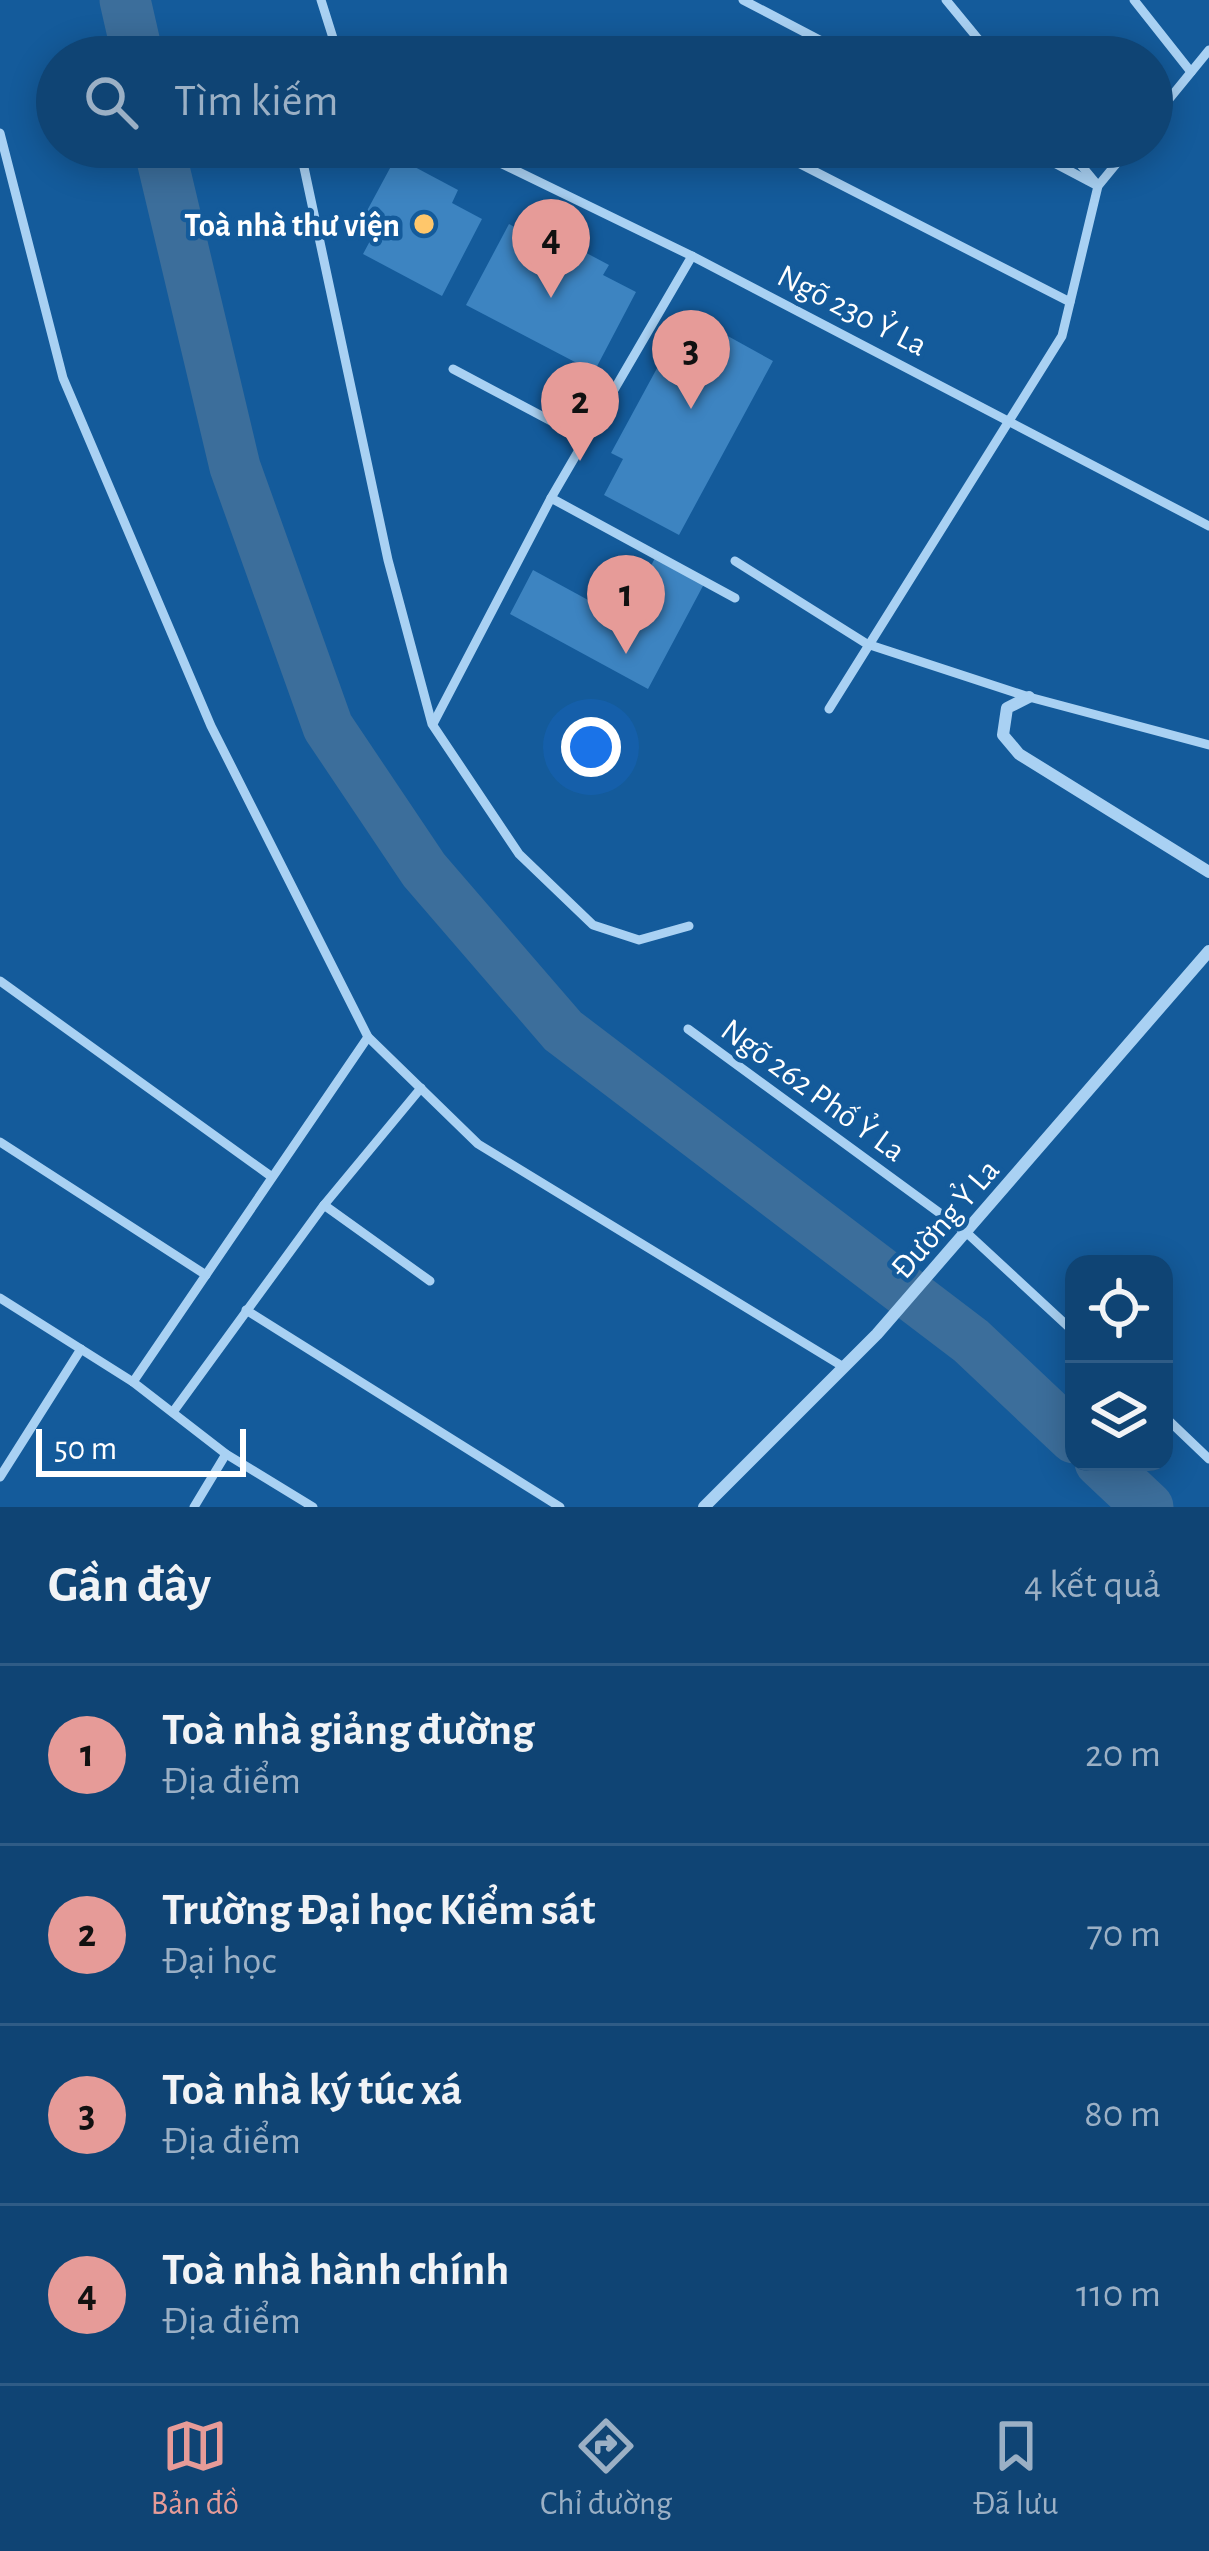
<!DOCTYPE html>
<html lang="vi">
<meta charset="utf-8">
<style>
:root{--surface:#0f4474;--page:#1d4e7c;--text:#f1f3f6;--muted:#9bb0c5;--line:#2f5c86;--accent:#e69b98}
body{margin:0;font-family:"Alegreya Sans",sans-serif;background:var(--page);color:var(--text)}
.controls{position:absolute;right:36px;bottom:36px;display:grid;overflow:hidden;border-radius:24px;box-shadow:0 6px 30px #0003}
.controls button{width:108px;height:108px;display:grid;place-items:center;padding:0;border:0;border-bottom:3px solid var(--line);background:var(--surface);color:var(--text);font:60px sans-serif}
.scale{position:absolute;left:36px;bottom:30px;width:210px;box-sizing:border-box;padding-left:12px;border:6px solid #fff;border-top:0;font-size:33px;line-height:42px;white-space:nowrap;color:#fff;-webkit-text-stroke:9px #145b9b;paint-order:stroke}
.you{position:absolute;left:591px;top:747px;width:42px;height:42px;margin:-30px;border:9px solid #fff;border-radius:50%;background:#1a73e8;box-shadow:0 0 0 18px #1a73e833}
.badge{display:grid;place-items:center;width:78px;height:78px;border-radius:50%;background:var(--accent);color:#111;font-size:39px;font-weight:700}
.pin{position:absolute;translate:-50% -99px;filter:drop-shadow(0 3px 6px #0008)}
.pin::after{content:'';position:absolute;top:63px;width:42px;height:36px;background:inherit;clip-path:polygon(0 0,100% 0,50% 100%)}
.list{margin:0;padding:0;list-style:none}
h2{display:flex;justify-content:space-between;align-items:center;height:156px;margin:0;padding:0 48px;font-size:51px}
h2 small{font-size:39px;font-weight:400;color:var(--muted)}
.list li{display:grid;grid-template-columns:78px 1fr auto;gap:36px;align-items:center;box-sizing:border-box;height:180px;padding:0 48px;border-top:3px solid var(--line)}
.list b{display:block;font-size:45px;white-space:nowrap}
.list p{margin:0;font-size:39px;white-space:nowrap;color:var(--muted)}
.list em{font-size:39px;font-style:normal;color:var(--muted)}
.icon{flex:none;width:66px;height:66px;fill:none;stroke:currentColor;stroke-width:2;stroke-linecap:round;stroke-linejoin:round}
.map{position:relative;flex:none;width:1209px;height:1507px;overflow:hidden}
.search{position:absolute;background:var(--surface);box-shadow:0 6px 30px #0003;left:36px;right:36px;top:36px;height:132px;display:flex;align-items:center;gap:30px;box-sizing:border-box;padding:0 42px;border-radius:66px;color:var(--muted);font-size:45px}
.sheet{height:876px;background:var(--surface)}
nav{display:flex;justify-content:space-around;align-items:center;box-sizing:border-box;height:168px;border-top:3px solid var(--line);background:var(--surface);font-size:33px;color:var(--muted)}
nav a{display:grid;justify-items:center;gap:6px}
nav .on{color:var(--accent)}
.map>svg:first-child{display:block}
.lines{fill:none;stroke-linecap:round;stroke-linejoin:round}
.river{stroke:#3c6e9b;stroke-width:51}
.building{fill:#3d84c1}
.service{stroke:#a9d1f3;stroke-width:9}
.minor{stroke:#a9d1f3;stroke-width:12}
.poi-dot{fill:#ffc76b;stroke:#145b9b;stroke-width:4.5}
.labels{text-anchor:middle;stroke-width:9;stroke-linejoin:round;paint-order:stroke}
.poi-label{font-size:33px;font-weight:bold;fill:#fff;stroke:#145b9b;text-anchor:end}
.street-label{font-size:33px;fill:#fff;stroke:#145b9b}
</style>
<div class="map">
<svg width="1209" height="1507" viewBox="0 0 1209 1507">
<rect width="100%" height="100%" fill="#145b9b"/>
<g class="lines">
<!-- river -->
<g class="river">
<path d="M125,0L138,57"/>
<path d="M159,147L235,467L328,727L424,870L563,1031L971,1341L1074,1438"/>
<path d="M1100,1462L1148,1507"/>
</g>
</g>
<!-- building -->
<g class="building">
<path d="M396,157L458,190L452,203L482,219L442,296L363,254L377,228L362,220Z"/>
<path d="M509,224L539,240L545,231L609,265L603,275L636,292L594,372L466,305Z"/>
<path d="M697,319L773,361L679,535L604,495L623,459L611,453L662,359L672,364Z"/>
<path d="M655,558L704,584L648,689L510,614L533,570L623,619Z"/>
</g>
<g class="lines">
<!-- service -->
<g class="service">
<path d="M321,0L339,57"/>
<path d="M743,0L852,57"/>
<path d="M946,0L993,57"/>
<path d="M1134,0L1191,72"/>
<path d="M1152,120L1209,50"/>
<path d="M0,133L63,378L211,726L368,1037L478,1144L842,1366"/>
<path d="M310,147L302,158L388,560L432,724L519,854L593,925L639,940L689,926"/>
<path d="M467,147L692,256L1209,526"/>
<path d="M767,147L1070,302"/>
<path d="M1024,147L1098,186"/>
<path d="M1066,147L1095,182"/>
<path d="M453,369L585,439"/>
<path d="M551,498L735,598"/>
<path d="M735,561L867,644L1029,697L1209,745"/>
<path d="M829,709L1062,336L1098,186L1130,147"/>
<path d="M433,724L551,498L692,256"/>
<path d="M0,981L272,1177"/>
<path d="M688,1029L967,1233L1074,1332"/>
<path d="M0,1142L206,1275"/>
<path d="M324,1205L430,1281"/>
<path d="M0,1298L133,1382"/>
<path d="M246,1310L560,1507"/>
<path d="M173,1412L324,1205L421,1088"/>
<path d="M1164,1416L1209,1459"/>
<path d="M0,1477L81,1349"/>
<path d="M194,1507L226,1454"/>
<path d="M313,1507L226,1454L133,1382L368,1037"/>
</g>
<!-- minor -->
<g class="minor">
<path d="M1029,697L1007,708L1003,735L1019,754L1209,872"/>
<path d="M704,1507L877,1334L1209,951"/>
</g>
</g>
<!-- markers -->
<circle class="poi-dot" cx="424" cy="224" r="12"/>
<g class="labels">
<!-- poi labels -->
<g class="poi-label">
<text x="400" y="236">Toà nhà thư viện</text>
</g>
<!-- street labels -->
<g class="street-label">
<text transform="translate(853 309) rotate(27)" y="12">Ngõ 230 Ỷ La</text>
<text transform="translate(814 1089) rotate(36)" y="12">Ngõ 262 Phố Ỷ La</text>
<text transform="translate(944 1218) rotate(-49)" y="12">Đường Ỷ La</text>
</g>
</g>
</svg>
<div class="controls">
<button><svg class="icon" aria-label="locate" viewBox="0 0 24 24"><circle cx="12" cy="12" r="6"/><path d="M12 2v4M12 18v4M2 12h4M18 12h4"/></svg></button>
<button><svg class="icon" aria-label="layers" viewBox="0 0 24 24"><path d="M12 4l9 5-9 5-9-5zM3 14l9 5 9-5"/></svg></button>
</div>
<div class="scale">50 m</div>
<div class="you"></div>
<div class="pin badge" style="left:626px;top:654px">1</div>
<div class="pin badge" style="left:580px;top:461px">2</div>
<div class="pin badge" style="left:691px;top:409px">3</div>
<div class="pin badge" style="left:551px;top:298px">4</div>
<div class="search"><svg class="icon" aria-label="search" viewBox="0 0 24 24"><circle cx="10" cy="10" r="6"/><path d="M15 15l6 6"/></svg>Tìm kiếm</div>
</div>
<section class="sheet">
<h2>Gần đây<small>4 kết quả</small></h2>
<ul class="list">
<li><span class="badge">1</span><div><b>Toà nhà giảng đường</b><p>Địa điểm</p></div><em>20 m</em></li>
<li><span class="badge">2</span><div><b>Trường Đại học Kiểm sát</b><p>Đại học</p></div><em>70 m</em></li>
<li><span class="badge">3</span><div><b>Toà nhà ký túc xá</b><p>Địa điểm</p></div><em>80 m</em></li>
<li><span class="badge">4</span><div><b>Toà nhà hành chính</b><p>Địa điểm</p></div><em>110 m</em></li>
</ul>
</section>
<nav>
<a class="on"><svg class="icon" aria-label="map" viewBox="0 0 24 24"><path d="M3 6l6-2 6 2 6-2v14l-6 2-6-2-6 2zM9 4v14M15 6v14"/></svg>Bản đồ</a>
<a><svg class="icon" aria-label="directions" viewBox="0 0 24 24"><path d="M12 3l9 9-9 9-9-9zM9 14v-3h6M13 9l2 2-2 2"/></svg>Chỉ đường</a>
<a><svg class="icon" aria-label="saved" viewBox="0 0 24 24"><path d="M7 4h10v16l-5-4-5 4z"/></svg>Đã lưu</a>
</nav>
